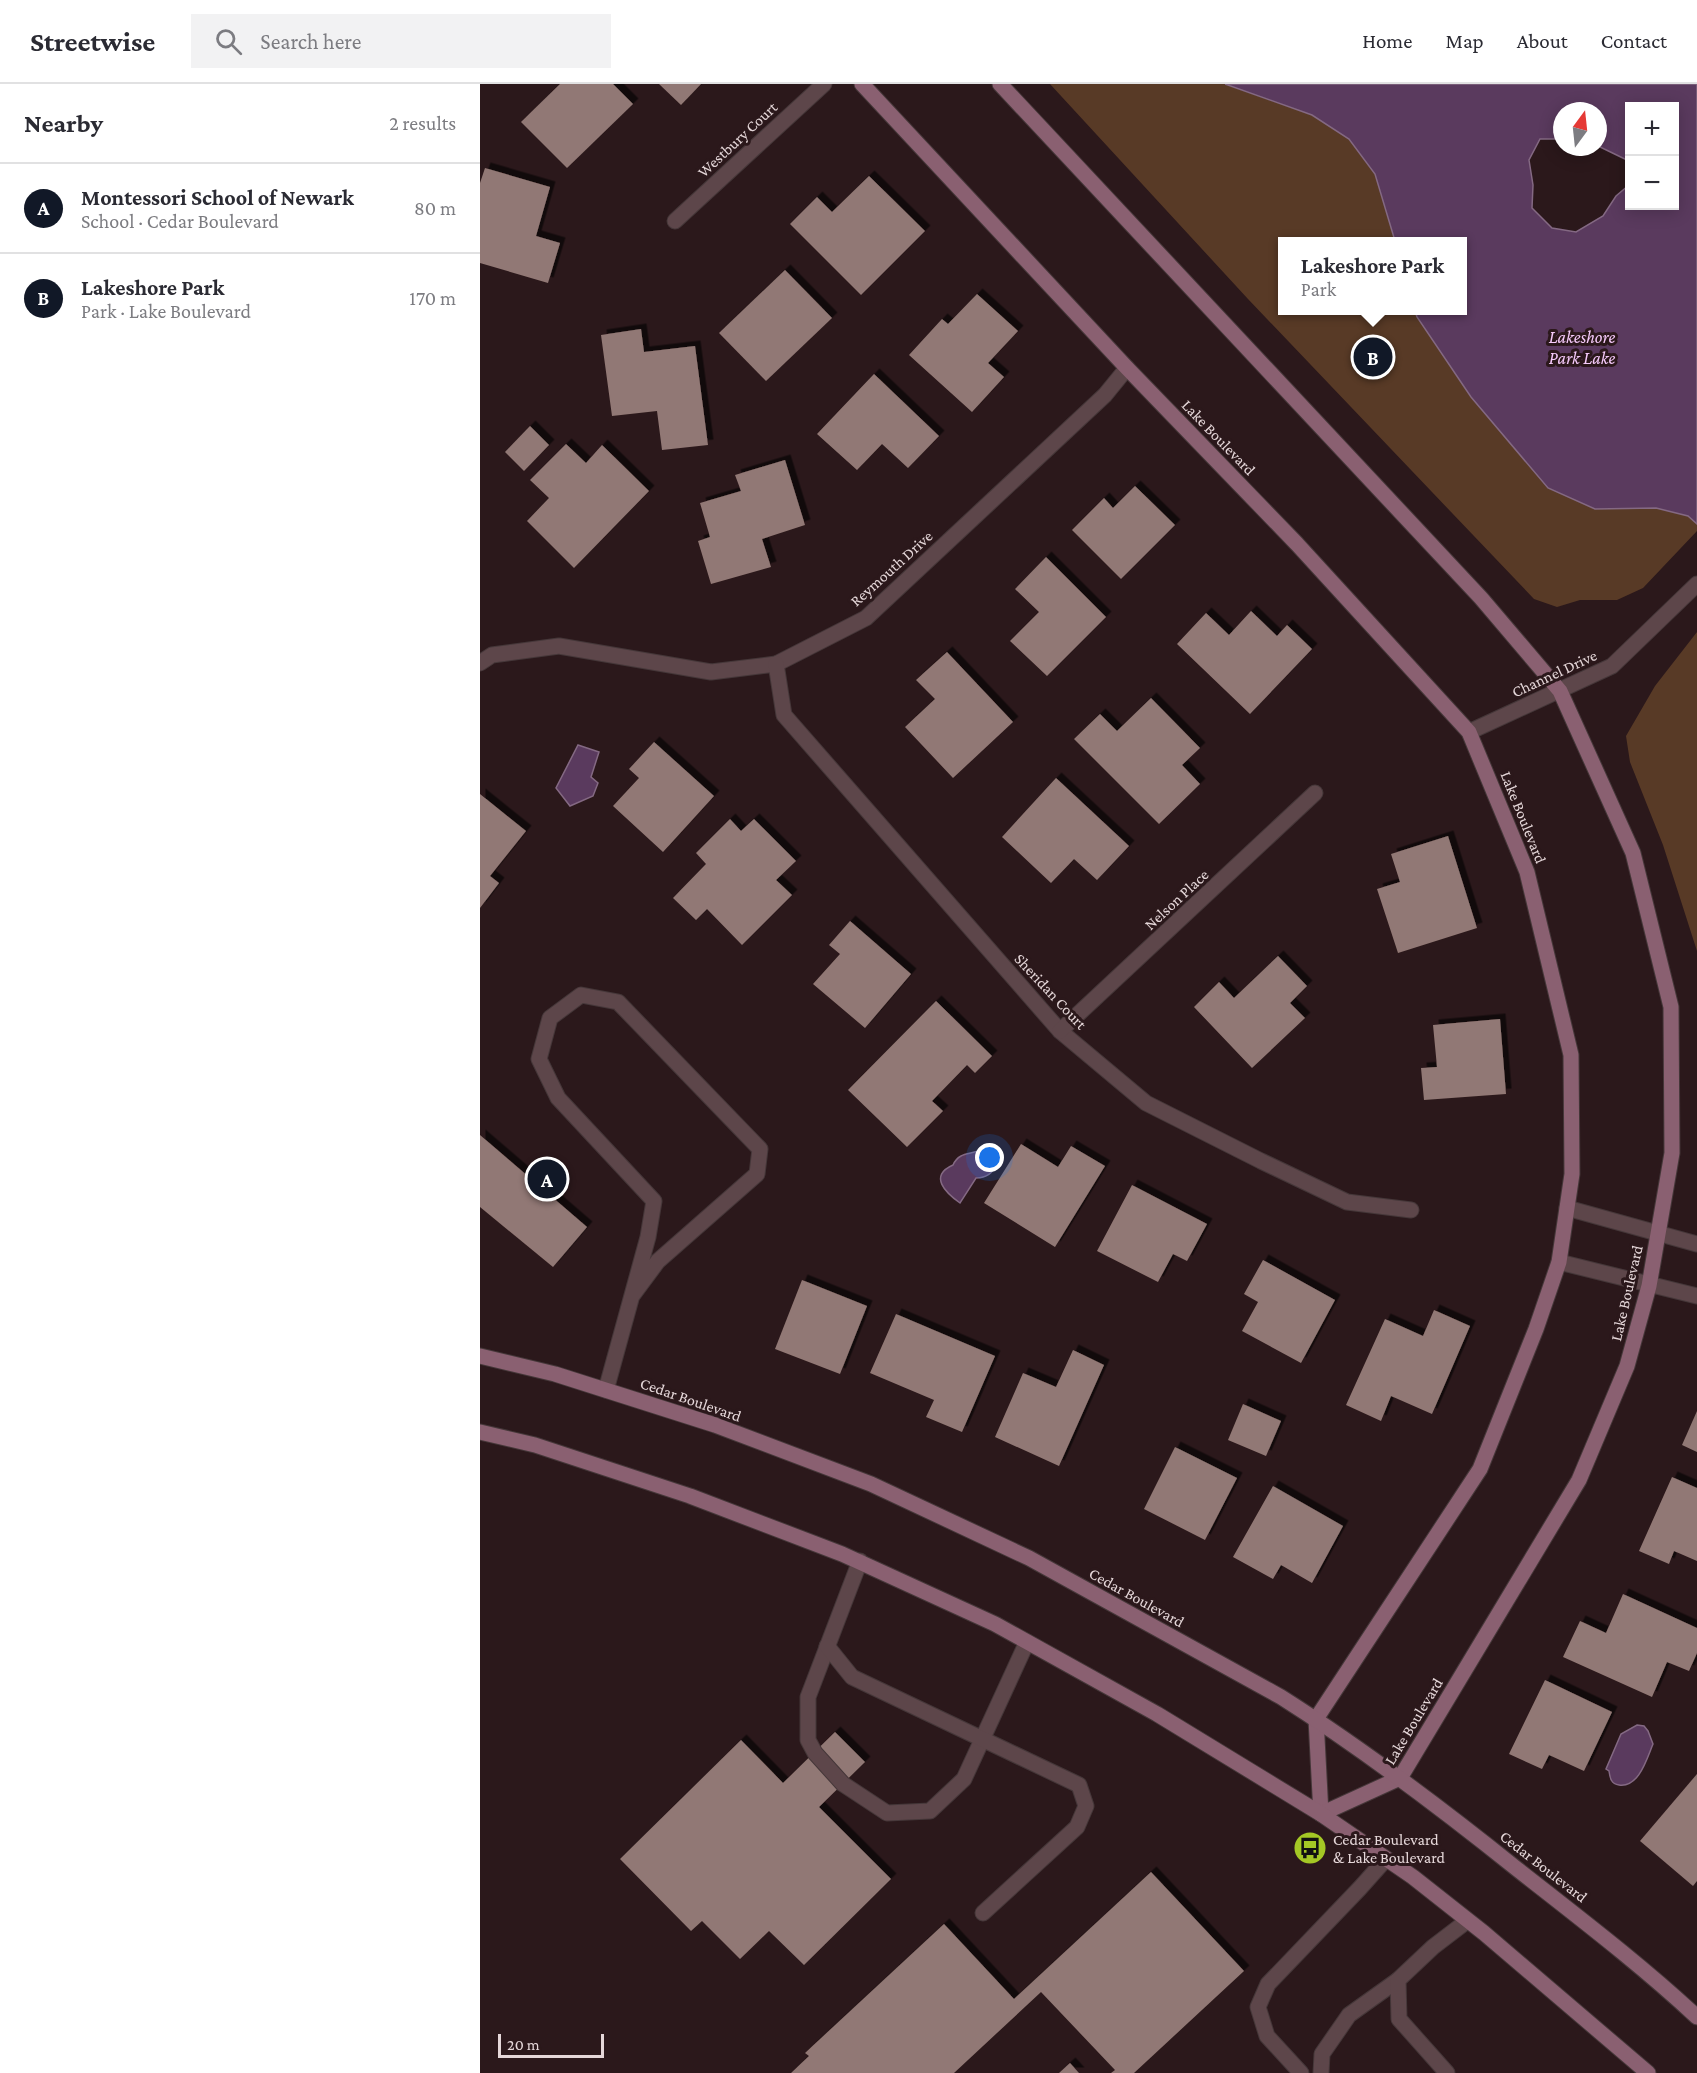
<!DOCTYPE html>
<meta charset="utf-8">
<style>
:root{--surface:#fff;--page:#f2f2f3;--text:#2b2b33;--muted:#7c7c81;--line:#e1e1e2;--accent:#111827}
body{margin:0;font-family:"Crimson Pro",serif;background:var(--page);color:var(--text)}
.controls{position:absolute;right:18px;top:18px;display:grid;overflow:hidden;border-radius:0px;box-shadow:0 3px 15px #0003}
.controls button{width:54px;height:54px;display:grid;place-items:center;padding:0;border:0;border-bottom:2px solid var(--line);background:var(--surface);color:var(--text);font:30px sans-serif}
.compass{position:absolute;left:1073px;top:18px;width:54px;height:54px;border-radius:50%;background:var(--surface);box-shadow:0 3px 15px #0003;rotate:15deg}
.scale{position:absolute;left:18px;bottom:15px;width:106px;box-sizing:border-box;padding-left:6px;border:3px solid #e5d7d9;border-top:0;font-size:16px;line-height:21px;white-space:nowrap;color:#e5d7d9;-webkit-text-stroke:4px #2b181b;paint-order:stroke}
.you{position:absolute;left:510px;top:1074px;width:21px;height:21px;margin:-15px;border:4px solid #fff;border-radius:50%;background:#1a73e8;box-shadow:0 0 0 9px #1a73e833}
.badge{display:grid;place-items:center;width:39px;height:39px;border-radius:50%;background:var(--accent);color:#fff;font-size:20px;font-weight:700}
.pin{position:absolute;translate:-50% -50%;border:3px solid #fff;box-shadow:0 2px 6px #0006}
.popup{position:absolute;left:798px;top:153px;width:189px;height:78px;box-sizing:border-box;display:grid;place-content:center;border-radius:0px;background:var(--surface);filter:drop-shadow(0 2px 4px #0005);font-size:20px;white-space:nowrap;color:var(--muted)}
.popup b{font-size:22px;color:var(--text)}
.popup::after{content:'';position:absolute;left:50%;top:100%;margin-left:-12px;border:12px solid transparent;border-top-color:var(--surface)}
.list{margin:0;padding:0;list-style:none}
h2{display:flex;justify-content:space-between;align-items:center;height:78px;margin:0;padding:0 24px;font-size:26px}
h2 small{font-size:20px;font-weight:400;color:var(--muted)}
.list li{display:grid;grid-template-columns:39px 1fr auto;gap:18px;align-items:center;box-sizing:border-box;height:90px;padding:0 24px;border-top:2px solid var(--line)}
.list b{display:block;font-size:22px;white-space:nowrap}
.list p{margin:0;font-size:20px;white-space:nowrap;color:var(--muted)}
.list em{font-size:20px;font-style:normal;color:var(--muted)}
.icon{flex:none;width:33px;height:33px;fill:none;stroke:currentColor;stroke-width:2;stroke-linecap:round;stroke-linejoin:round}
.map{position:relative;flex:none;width:1217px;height:1989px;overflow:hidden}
header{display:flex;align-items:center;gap:36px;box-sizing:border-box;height:84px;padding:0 30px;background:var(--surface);border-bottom:2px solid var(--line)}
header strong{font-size:28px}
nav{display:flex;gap:33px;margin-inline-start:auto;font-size:21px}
.search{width:420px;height:54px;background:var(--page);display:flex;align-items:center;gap:15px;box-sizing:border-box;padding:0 21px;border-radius:0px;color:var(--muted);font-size:22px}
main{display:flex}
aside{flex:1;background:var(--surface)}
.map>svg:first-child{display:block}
.green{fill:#583a26}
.water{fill:#5a3a5e;stroke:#846983;stroke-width:1.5;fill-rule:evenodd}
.building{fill:#917874;filter:url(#shadow)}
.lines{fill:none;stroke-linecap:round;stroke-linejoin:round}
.lane-casing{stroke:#453739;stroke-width:17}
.street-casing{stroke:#453739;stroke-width:17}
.secondary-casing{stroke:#453739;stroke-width:17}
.lane{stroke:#5d464a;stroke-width:15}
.street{stroke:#5d464a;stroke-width:15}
.secondary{stroke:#8a6071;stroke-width:15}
.labels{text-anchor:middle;stroke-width:6;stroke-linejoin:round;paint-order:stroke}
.street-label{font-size:16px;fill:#e5d7d9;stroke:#2b181b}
.poi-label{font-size:16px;fill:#e5d7d9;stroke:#2b181b;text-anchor:start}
.water-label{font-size:18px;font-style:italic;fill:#f6cafb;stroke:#2b181b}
</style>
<header>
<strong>Streetwise</strong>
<div class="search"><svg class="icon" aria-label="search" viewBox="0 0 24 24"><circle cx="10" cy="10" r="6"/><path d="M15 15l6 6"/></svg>Search here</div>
<nav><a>Home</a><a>Map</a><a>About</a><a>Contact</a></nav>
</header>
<main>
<aside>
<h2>Nearby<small>2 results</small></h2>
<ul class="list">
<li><span class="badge">A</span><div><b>Montessori School of Newark</b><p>School · Cedar Boulevard</p></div><em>80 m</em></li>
<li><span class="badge">B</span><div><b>Lakeshore Park</b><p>Park · Lake Boulevard</p></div><em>170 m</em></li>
</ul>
</aside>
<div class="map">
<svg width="1217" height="1989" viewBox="0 0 1217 1989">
<defs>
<filter id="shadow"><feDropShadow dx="5.5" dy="-5.5" stdDeviation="0" flood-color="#0009"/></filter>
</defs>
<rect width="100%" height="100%" fill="#2b181b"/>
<!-- green -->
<g class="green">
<path d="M570,0H744L832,31L869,55L895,90L915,157L803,158V226L935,227L937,233L991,313L1068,404L1115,425L1176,424L1208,432L1217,440V447L1163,504L1137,516H1100L1077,523L1054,515L768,215Z"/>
<path d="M1217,548V867L1183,761L1150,678L1146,652L1175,602Z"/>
</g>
<!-- water -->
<g class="water">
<path d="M745,0H1217V440L1208,432L1176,424L1115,425L1068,404L991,313L937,233L935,227L983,226V158L915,157L895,90L869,55L832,31ZM1150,22H1194V122H1150L1149,101L1136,112L1123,132L1096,148L1072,144L1052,124L1053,101L1049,76L1060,55H1082V27H1118V62L1149,77Z"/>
<path d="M98,661L119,668L111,693L118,699L113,712L90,722L76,704Z"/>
<path d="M501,1066C521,1072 518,1094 496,1094L480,1119C466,1109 448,1092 473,1081C479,1068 489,1071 501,1066Z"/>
<path d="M1157,1641L1164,1642L1168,1647L1173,1660C1167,1674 1159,1704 1139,1701C1131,1700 1130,1694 1129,1687L1126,1685L1141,1650Z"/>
</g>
<!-- building -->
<g class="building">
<path d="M80,0H133L153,20L87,84L41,38Z"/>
<path d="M179,0H221L201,21Z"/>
<path d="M5,84L70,103L56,152L80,159L68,199L0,179V99Z"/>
<path d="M389,92L445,147L381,211L310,140L337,113L352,128Z"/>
<path d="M305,186L352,234L286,297L239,249Z"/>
<path d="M497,210L538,247L508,279L524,293L492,328L429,271L462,235L468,240Z"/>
<path d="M161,245L164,268L215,262L228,361L182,366L177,327L132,332L121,251Z"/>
<path d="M394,290L459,352L428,384L402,360L377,386L337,350Z"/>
<path d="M50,342L69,361L44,387L25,368Z"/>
<path d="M86,360L106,379L122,361L169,407L94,484L47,437L69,414L50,396Z"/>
<path d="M305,376L325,441L282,455L291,483L231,500L218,457L230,453L220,419L261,407L255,391Z"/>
<path d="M655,402L695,441L641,495L592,446L624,414L633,424Z"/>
<path d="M566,473L626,533L567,592L530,557L559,528L535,505Z"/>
<path d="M771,527L797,552L807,541L832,565L770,630L697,560L726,529L749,551Z"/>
<path d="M467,568L533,638L473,694L425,643L455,615L436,596Z"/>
<path d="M671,614L720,664L702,681L720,700L679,740L594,655L620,630L637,647Z"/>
<path d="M174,658L234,712L183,768L133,722L159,694L149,685Z"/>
<path d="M576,694L649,762L617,796L594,775L571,799L522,753Z"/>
<path d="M0,710L46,747L10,792L19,799L0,824Z"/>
<path d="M250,735L261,747L274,735L316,777L296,796L312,811L262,861L227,825L216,836L193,814L226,780L216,769Z"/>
<path d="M968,752L997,844L918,869L897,805L920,798L911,770Z"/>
<path d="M370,837L431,890L385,944L333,900L360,870L349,861Z"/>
<path d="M798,872L827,902L810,919L825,934L772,984L714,923L739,898L754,914Z"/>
<path d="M456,917L512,972L495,989L487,981L452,1017L463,1027L427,1063L368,1006Z"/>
<path d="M1020,935L1026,1010L944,1016L941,984L957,983L953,941Z"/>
<path d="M0,1051L107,1143L73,1183L0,1123Z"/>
<path d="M541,1060L578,1083L591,1062L625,1082L575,1163L504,1119Z"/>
<path d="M652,1101L727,1140L707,1177L693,1170L678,1198L617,1167Z"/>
<path d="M783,1176L855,1216L821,1279L762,1247L778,1218L764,1210Z"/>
<path d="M322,1196L387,1222L360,1290L295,1265Z"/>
<path d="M954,1226L990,1242L952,1330L911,1312L901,1337L866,1321L905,1235L943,1252Z"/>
<path d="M416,1230L515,1272L482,1348L446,1333L454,1316L390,1289Z"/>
<path d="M593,1266L624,1281L579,1382L515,1353L543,1289L576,1303Z"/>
<path d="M763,1320L801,1337L786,1372L748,1356Z"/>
<path d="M1217,1327V1368L1202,1361Z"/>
<path d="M695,1363L757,1394L725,1456L664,1425Z"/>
<path d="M1192,1393L1217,1404V1477L1194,1467L1189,1480L1159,1467Z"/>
<path d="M793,1402L863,1442L832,1499L801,1481L793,1495L753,1473Z"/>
<path d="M1143,1510L1217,1544V1569L1209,1587L1187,1578L1172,1613L1083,1573L1100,1537L1126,1549Z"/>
<path d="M1065,1596L1132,1628L1104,1687L1069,1671L1062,1685L1029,1670Z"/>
<path d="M355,1648L385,1678L339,1723L411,1795L324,1881L289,1847L260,1875L222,1837L211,1847L140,1775L261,1656L303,1699Z"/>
<path d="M1217,1690V1797L1213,1802L1160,1757Z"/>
<path d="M671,1788L764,1887L654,1989H631L635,1986L561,1908L474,1989H311L329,1972L325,1969L464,1840L534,1915Z"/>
<path d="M590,1979L599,1989H579Z"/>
</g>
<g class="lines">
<!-- lane casing -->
<g class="lane-casing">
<g id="lane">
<path d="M126,1306L168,1153L174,1117L78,1014L59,975L70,934L101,911L138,918L280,1065L277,1090L178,1177L152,1212"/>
<path d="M380,1477L328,1613V1656L335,1669L363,1700L407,1729L450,1727L484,1695L547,1558"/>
<path d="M347,1562L372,1593L599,1701L606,1722L597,1743L503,1829"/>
<path d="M821,1989L787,1952L778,1923L788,1900L880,1804L905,1776"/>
<path d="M841,1989L842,1970L869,1931L918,1896"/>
<path d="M967,1989L919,1935L918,1896L953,1863L987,1837"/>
</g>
</g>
<!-- street casing -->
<g class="street-casing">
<g id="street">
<path d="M195,137L344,0"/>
<path d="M0,579L12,571L79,562L231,588L296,580L386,534L625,311L647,284"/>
<path d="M296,580L304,631L580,947L666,1019L781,1077L867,1118L931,1126"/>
<path d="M989,648L1132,582L1217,500"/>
<path d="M580,947L835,709"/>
<path d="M1087,1124L1217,1160"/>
<path d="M1079,1178L1217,1212"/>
</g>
</g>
<!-- secondary casing -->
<g class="secondary-casing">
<g id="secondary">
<path d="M382,0L647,284L817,460L989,648L1047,788L1091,971L1092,1090L1079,1178L1056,1245L1000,1385L836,1635L841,1730"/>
<path d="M520,0L1001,514L1080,607L1153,769L1191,923L1192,1069L1169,1202L1147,1282L1099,1396L920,1694L841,1730"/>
<path d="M0,1272L75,1290L235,1341L391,1400L549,1474L801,1613C883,1665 961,1724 1037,1785C1098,1833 1160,1880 1217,1933"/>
<path d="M0,1348L55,1361L210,1412L362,1470L515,1540L677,1630L841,1730L933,1793L1004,1849L1168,1989"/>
</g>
</g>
<!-- lane -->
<use href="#lane" class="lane"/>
<!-- street -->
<use href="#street" class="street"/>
<!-- secondary -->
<use href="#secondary" class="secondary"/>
</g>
<!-- icons -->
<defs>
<g id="bus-disc" transform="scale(1.725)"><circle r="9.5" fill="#a4c825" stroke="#2b181b"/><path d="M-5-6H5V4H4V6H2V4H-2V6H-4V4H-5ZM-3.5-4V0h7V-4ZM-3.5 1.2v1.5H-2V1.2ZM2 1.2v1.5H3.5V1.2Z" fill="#111"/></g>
</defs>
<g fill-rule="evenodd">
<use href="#bus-disc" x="830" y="1764"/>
</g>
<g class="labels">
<!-- street labels -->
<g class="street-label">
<text transform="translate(257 55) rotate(-43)" y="6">Westbury Court</text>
<text transform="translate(739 353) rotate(46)" y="6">Lake Boulevard</text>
<text transform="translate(411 484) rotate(-42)" y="6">Reymouth Drive</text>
<text transform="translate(1074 589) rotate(-25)" y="6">Channel Drive</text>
<text transform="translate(1044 733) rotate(68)" y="6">Lake Boulevard</text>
<text transform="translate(696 815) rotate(-43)" y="6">Nelson Place</text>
<text transform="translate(571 907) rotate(47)" y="6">Sheridan Court</text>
<text transform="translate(1146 1209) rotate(-77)" y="6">Lake Boulevard</text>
<text transform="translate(211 1315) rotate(19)" y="6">Cedar Boulevard</text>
<text transform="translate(657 1513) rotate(29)" y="6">Cedar Boulevard</text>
<text transform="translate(933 1637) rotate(-59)" y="6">Lake Boulevard</text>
<text transform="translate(1064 1782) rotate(38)" y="6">Cedar Boulevard</text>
</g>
<!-- poi labels -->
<g class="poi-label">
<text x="853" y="1761">Cedar Boulevard<tspan x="853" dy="18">&amp; Lake Boulevard</tspan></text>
</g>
<!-- water labels -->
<g class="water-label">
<text x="1102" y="259">Lakeshore<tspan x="1102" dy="21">Park Lake</tspan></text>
</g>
</g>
</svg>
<div class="controls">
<button>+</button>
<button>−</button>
</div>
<svg class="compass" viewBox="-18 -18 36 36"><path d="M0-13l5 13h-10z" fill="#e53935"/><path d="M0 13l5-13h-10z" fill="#7c7c81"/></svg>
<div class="scale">20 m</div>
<div class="you"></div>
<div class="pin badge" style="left:67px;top:1095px">A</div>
<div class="pin badge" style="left:893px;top:273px">B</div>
<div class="popup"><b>Lakeshore Park</b>Park</div>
</div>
</main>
